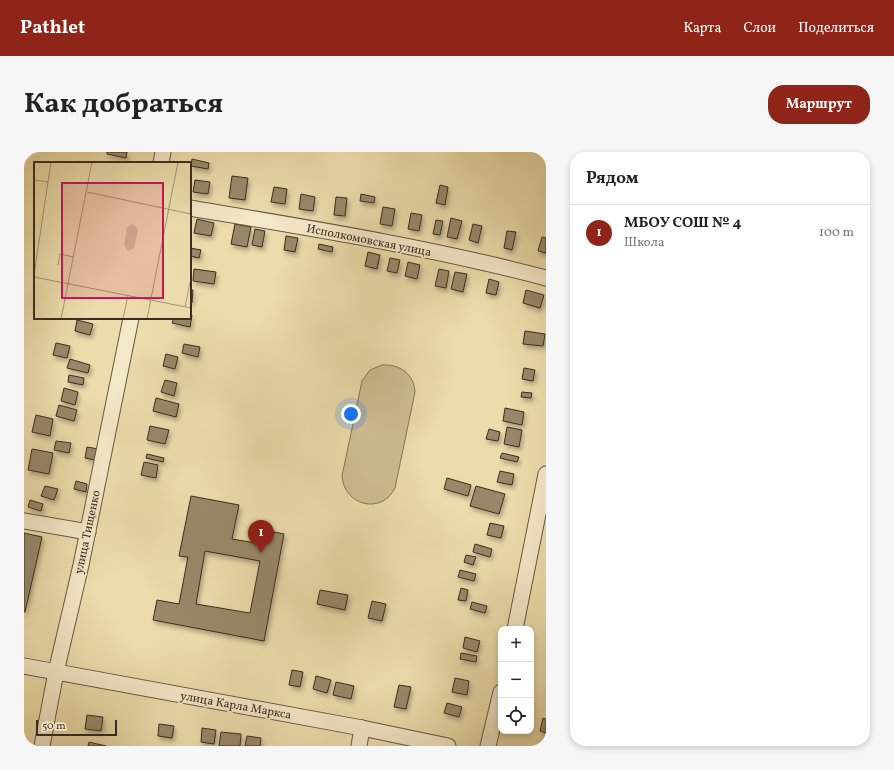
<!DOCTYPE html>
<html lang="ru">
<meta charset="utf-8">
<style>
:root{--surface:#fff;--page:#f6f6f6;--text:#222;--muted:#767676;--line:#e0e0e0;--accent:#8f2418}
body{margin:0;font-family:Vollkorn,serif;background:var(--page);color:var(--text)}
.controls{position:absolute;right:12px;bottom:12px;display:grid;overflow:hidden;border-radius:8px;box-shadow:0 2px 6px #0003}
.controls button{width:36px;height:36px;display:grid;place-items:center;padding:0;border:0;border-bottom:1px solid var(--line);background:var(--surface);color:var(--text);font:20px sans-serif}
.scale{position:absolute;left:12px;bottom:10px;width:81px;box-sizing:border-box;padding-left:4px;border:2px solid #3a2d21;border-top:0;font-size:11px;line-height:14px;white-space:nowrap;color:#3a2d21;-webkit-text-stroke:3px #f3e8c8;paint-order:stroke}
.you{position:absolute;left:327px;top:262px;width:14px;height:14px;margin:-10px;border:3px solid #fff;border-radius:50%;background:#1a73e8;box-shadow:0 0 0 6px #1a73e833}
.badge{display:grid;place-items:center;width:26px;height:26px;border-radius:50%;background:var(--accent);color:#fff;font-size:13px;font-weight:700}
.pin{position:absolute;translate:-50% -33px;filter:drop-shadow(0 1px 2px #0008)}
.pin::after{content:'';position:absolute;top:21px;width:14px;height:12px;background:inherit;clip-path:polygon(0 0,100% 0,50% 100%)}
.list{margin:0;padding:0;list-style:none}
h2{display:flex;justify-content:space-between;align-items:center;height:52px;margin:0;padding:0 16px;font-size:17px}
h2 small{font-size:13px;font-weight:400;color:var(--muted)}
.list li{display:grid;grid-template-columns:26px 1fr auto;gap:12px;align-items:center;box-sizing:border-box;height:56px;padding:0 16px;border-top:1px solid var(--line)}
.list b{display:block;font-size:15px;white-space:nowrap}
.list p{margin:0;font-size:13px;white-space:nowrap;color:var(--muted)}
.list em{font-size:13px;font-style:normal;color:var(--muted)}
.icon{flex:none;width:22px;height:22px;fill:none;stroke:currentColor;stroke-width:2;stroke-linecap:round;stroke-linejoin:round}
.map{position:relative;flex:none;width:522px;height:594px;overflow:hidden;border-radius:16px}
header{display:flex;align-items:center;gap:24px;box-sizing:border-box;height:56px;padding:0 20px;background:var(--accent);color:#fff}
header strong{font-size:19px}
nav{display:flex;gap:22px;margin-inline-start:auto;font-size:14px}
.intro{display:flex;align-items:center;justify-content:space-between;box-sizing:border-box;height:96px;padding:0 24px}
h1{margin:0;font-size:28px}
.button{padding:10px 18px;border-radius:16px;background:var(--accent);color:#fff;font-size:14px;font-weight:700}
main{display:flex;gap:24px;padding:0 24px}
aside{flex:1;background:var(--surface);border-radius:16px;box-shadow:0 2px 6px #0003}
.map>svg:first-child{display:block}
.green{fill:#cebe94;stroke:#84765a}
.building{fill:#978869;stroke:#3a2d21;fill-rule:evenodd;filter:url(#shadow)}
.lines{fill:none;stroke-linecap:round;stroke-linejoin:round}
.minor-casing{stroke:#665944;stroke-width:17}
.minor{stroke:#f3e8c8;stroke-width:15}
.labels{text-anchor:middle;stroke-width:3.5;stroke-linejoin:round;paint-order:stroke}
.street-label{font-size:12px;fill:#3a2d21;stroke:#f3e8c8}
.inset-road{fill:none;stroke:#a59674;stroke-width:1}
.view{fill:#c2185b;fill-opacity:0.15;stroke:#c2185b;stroke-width:2}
.inset-edge{fill:none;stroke:#3a2d21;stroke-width:2}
</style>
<header>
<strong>Pathlet</strong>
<nav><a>Карта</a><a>Слои</a><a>Поделиться</a></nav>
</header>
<div class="intro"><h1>Как добраться</h1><a class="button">Маршрут</a></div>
<main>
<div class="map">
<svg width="522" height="594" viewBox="0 0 522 594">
<defs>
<filter id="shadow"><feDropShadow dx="2" dy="3.5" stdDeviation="2" flood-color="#0004"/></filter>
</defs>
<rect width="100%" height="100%" fill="#ecdcab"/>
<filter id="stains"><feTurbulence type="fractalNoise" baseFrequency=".005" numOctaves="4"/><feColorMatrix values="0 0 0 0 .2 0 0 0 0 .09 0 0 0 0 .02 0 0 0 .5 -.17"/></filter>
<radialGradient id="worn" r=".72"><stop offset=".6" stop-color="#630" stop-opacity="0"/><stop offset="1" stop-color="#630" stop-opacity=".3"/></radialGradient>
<!-- green -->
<path class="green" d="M358,213C376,212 390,222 391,240L371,336C358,363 320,354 318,324L338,229L346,218Z"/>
<!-- building -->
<g class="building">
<path d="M83,0H103L102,6L83,2Z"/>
<path d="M168,7L185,11L184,17L167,14Z"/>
<path d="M208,24L224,26L221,48L205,46Z"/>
<path d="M171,28L186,30L184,42L169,40Z"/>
<path d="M416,33L424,35L421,53L412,51Z"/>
<path d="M250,35L263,37L261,52L247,50Z"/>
<path d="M277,42L291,45L289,59L275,57Z"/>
<path d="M337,42L351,45L350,51L336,49Z"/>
<path d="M312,45L323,46L321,64L310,63Z"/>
<path d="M359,55L371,57L368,74L356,72Z"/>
<path d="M387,61L398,63L395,79L384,77Z"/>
<path d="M427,66L438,69L433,87L423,85Z"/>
<path d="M173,67L190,71L187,84L170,81Z"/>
<path d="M412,68L419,69L416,83L409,82Z"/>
<path d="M211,72L227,75L223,95L207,92Z"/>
<path d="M449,72L458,74L454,91L445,88Z"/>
<path d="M231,77L241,79L238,95L228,93Z"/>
<path d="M483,79L492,80L488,98L480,96Z"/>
<path d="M262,84L274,86L271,100L260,98Z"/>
<path d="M518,85L522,86V101L514,99Z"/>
<path d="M295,92L309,95L308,100L294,97Z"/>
<path d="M166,96L177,98L175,106L166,104Z"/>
<path d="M344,100L356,103L353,117L341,114Z"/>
<path d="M366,106L376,108L373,121L363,119Z"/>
<path d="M384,110L396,113L393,127L381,124Z"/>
<path d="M170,117L192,120L190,132L169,129Z"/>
<path d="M415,117L425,119L422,136L411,134Z"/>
<path d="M431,120L443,122L439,140L427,137Z"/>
<path d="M465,127L475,130L472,143L462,141Z"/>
<path d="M166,138H169L168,151H166Z"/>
<path d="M502,138L520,143L516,156L499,151Z"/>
<path d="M166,163H168L166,175L148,171L150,166H166Z"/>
<path d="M53,168L69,172L66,183L51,179Z"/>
<path d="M501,179L521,182L519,194L499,192Z"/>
<path d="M32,191L46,194L43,206L29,203Z"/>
<path d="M160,192L176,195L174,205L158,201Z"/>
<path d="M142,202L154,205L151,217L139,214Z"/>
<path d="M46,207L66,213L64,221L43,216Z"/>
<path d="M500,216L511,218L509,229L498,227Z"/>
<path d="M45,223L60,226L59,233L44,230Z"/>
<path d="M141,228L153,231L150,244L137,240Z"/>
<path d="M40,236L54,240L51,253L37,249Z"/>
<path d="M498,240L508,241L507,246L497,245Z"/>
<path d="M132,246L155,252L152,265L129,259Z"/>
<path d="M35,253L53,258L50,269L32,264Z"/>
<path d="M481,256L500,260L498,273L479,269Z"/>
<path d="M12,263L29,267L26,284L8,280Z"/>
<path d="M126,274L145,278L141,292L123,288Z"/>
<path d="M483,275L498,278L495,295L480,292Z"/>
<path d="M465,277L476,280L474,289L462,287Z"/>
<path d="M32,289L47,291L45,301L30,298Z"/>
<path d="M63,295L74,297L71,308L61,306Z"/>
<path d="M8,297L29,301L25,322L4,318Z"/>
<path d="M478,301L495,305L493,310L476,306Z"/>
<path d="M123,302L140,306L139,310L122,306Z"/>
<path d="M120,310L134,313L132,326L117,323Z"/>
<path d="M476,319L490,322L488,333L473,330Z"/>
<path d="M423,326L447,333L444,344L420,337Z"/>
<path d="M52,329L63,332L62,340L50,337Z"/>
<path d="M21,334L34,337L30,348L17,344Z"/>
<path d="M452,334L481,342L475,362L446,354Z"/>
<path d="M167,344L215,353L208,387L238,392L241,378L260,382L240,489L129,468L133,448L155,452L164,405L155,404ZM181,399L236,409L226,461L172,452Z"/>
<path d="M6,348L19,352L17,359L4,355Z"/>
<path d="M466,371L480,374L477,386L463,383Z"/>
<path d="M0,381L18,385L1,460H0Z"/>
<path d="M451,392L468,397L466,405L449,400Z"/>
<path d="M442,403L452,405L449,413L440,410Z"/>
<path d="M436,418L452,422L450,429L434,425Z"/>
<path d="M437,436L444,438L442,449L434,448Z"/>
<path d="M296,438L324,443L321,458L293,452Z"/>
<path d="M348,449L362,452L358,469L344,466Z"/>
<path d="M448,450L463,454L461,461L446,457Z"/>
<path d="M441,485L456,489L453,500L439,496Z"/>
<path d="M437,501L453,504L452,510L436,507Z"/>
<path d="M268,518L279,520L276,535L265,533Z"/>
<path d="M292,524L307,528L303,541L289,537Z"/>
<path d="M431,526L445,529L443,543L428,540Z"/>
<path d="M312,530L330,534L327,547L309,543Z"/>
<path d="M375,533L387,535L382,557L370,555Z"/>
<path d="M423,551L438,555L435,565L420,561Z"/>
<path d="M63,563L79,565L77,579L61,577Z"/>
<path d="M519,566L522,567V581L516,579Z"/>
<path d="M135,572L150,574L148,586L134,584Z"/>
<path d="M178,576L192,578L190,592L177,590Z"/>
<path d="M197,580L217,582L216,594H195Z"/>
<path d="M223,584L237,586L236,594H221Z"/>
<path d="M65,590L82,594H64Z"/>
</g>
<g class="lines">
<!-- minor casing -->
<g class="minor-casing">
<g id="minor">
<path d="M137,11L139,0"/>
<path d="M166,56C285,76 405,95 522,126"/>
<path d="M0,369L64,380"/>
<path d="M491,477L522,322"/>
<path d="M0,514L338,576L424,594"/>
<path d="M18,594L32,520L57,413L107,166"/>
<path d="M335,594L338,576"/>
<path d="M464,594L477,540"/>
</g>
</g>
<!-- minor -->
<use href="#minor" class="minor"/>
</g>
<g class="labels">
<!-- street labels -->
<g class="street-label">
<text transform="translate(345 88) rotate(11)" y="4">Исполкомовская улица</text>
<text transform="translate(63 380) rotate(-78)" y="4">улица Тищенко</text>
<text transform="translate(212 553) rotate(10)" y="4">улица Карла Маркса</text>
</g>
</g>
<!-- overview -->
<g transform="translate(10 10)">
<rect width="157" height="157" fill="#ecdcab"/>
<path d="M99,62L104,68L100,86L94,89L90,83L93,65Z" fill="#cebe94"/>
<path class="inset-road" d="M0,18L14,20M53,30L157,52M24,103L26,92L40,95M0,113L17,0M0,115L157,146M151,145L157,116M27,157L58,0M89,157L94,133M113,157L144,0"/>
<path class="view" d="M28,21H129V136H28Z"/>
<rect width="157" height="157" class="inset-edge"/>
</g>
<rect width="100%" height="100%" filter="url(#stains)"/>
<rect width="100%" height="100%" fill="url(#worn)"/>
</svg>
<div class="controls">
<button>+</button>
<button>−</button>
<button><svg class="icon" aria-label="locate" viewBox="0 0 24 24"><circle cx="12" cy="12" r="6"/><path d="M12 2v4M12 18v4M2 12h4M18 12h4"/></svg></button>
</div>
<div class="scale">50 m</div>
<div class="you"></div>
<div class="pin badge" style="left:237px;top:401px">1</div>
</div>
<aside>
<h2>Рядом<small></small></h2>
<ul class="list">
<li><span class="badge">1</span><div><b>МБОУ СОШ № 4</b><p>Школа</p></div><em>100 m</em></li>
</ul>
</aside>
</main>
